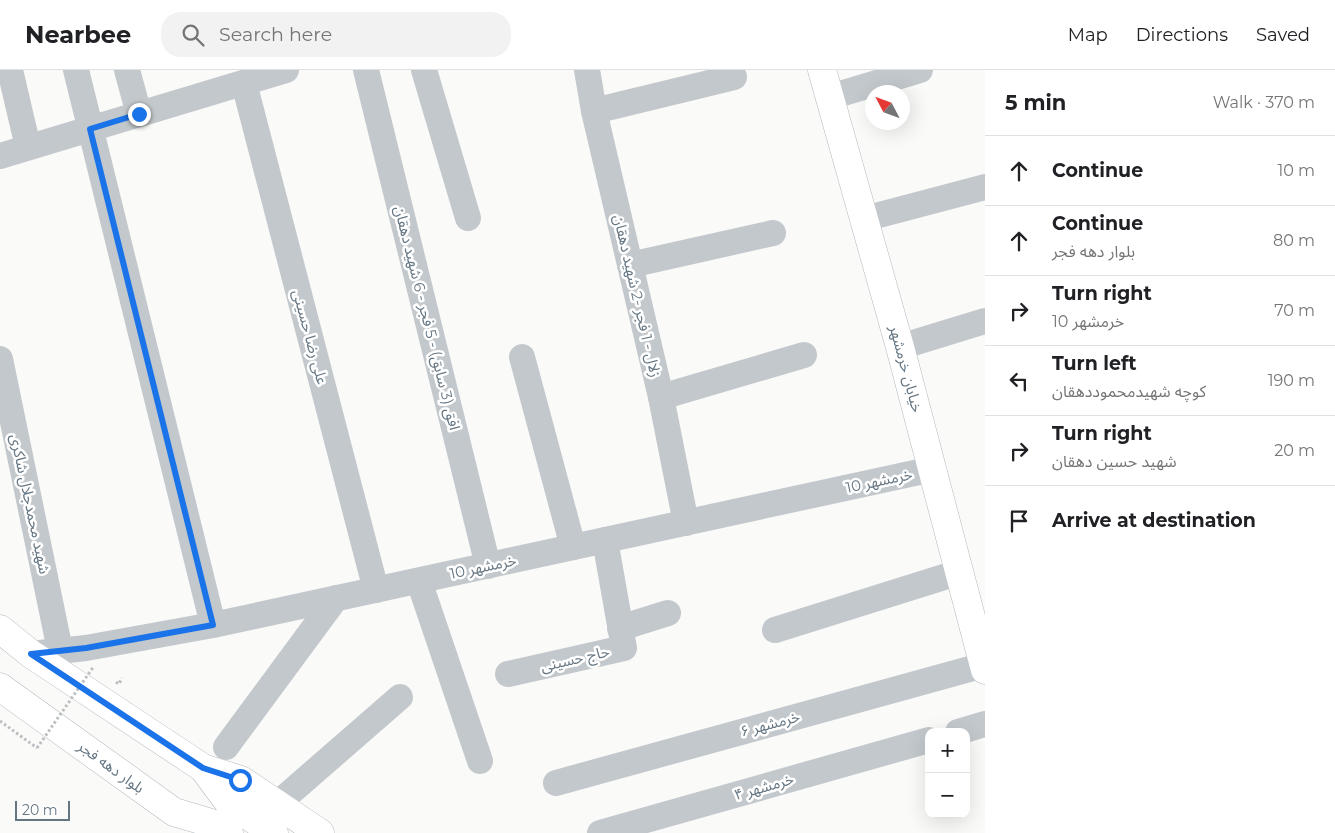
<!DOCTYPE html>
<meta charset="utf-8">
<style>
:root{--surface:#fff;--page:#f2f2f2;--text:#202124;--muted:#757577;--line:#e0e0e0}
body{margin:0;font-family:Montserrat,"Noto Sans Arabic",sans-serif;background:var(--page);color:var(--text)}
.controls{position:absolute;right:15px;bottom:15px;display:grid;overflow:hidden;border-radius:10px;box-shadow:0 5px 20px #0002}
.controls button{width:45px;height:45px;display:grid;place-items:center;padding:0;border:0;border-bottom:1px solid var(--line);background:var(--surface);color:var(--text);font:25px sans-serif}
.compass{position:absolute;left:865px;top:15px;width:45px;height:45px;border-radius:50%;background:var(--surface);box-shadow:0 5px 20px #0002;rotate:311deg}
.scale{position:absolute;left:15px;bottom:12px;width:55px;box-sizing:border-box;padding-left:5px;border:2px solid #657683;border-top:0;font-size:14px;line-height:18px;white-space:nowrap;color:#657683;-webkit-text-stroke:4px #fff;paint-order:stroke}
.stop{position:absolute;width:15px;height:15px;margin:-11px;border:4px solid #1a73e8;border-radius:50%;background:#fff}
.stop.end{background:#1a73e8;border-color:#fff;box-shadow:0 1px 5px #0008}
.list{margin:0;padding:0;list-style:none}
h2{display:flex;justify-content:space-between;align-items:center;height:65px;margin:0;padding:0 20px;font-size:21px}
h2 small{font-size:16px;font-weight:400;color:var(--muted)}
.list li{display:grid;grid-template-columns:32px 1fr auto;gap:15px;align-items:center;box-sizing:border-box;height:70px;padding:0 20px;border-top:1px solid var(--line)}
.list b{display:block;font-size:19px;white-space:nowrap}
.list p{margin:0;font-size:16px;white-space:nowrap;color:var(--muted)}
.list em{font-size:16px;font-style:normal;color:var(--muted)}
.icon{flex:none;width:28px;height:28px;fill:none;stroke:currentColor;stroke-width:2;stroke-linecap:round;stroke-linejoin:round}
.map{position:relative;flex:none;width:985px;height:763px;overflow:hidden}
header{display:flex;align-items:center;gap:30px;box-sizing:border-box;height:70px;padding:0 25px;background:var(--surface);border-bottom:1px solid var(--line)}
header strong{font-size:24px}
nav{display:flex;gap:28px;margin-inline-start:auto;font-size:18px}
.search{width:350px;height:45px;background:var(--page);display:flex;align-items:center;gap:12px;box-sizing:border-box;padding:0 18px;border-radius:20px;color:var(--muted);font-size:19px}
main{display:flex}
aside{flex:1;background:var(--surface)}
.map>svg:first-child{display:block}
.lines{fill:none;stroke-linecap:round;stroke-linejoin:round}
.major-casing{stroke:#b5babe;stroke-width:29}
.path{stroke:#bbbfc2;stroke-width:3;stroke-dasharray:2.5 2.5;stroke-linecap:butt}
.minor{stroke:#c3c8cc;stroke-width:26}
.major{stroke:#fff;stroke-width:28}
.path-bridge{stroke:#bbbfc2;stroke-width:3;stroke-dasharray:2.5 2.5;stroke-linecap:butt}
.route{stroke:#1a73e8;stroke-width:6}
.labels{text-anchor:middle;stroke-width:5;stroke-linejoin:round;paint-order:stroke}
.street-label{font-size:15px;fill:#657683;stroke:#fff}
</style>
<header>
<strong>Nearbee</strong>
<div class="search"><svg class="icon" aria-label="search" viewBox="0 0 24 24"><circle cx="10" cy="10" r="6"/><path d="M15 15l6 6"/></svg>Search here</div>
<nav><a>Map</a><a>Directions</a><a>Saved</a></nav>
</header>
<main>
<div class="map">
<svg width="985" height="763" viewBox="0 0 985 763">
<rect width="100%" height="100%" fill="#fafaf8"/>
<g class="lines">
<!-- major casing -->
<g class="major-casing">
<g id="major">
<path d="M822,0L900,277L985,600"/>
<path d="M0,559L31,584L203,698L229,733L274,763"/>
<path d="M0,617L174,742L214,754L229,763"/>
<path d="M203,698L241,710L320,763"/>
</g>
</g>
<!-- path -->
<g class="path">
<path d="M116,612L119,614L122,608"/>
<path d="M0,651L37,678"/>
</g>
<!-- minor -->
<g class="minor">
<path d="M10,0L28,77"/>
<path d="M76,0L213,555"/>
<path d="M127,0L139,44"/>
<path d="M366,0L488,496"/>
<path d="M424,0L468,148"/>
<path d="M587,0L594,41L661,327L686,453"/>
<path d="M244,13L376,520"/>
<path d="M830,27L920,0"/>
<path d="M594,41L734,7"/>
<path d="M0,86L286,0"/>
<path d="M864,149L985,117"/>
<path d="M630,195L773,163"/>
<path d="M900,277L985,251"/>
<path d="M522,287L573,477"/>
<path d="M0,289L60,580"/>
<path d="M661,327L804,285"/>
<path d="M419,511L480,691"/>
<path d="M620,558L668,543"/>
<path d="M775,560L960,502"/>
<path d="M31,584L86,578L213,555L933,399"/>
<path d="M508,604L624,578L605,470"/>
<path d="M958,662L985,654"/>
<path d="M226,677L336,528"/>
<path d="M556,713L984,595"/>
<path d="M276,735L400,627"/>
<path d="M600,763L929,670"/>
</g>
<!-- major -->
<use href="#major" class="major"/>
<!-- path-bridge -->
<path class="path-bridge" d="M37,678L94,596"/>
</g>
<g class="lines">
<!-- route -->
<path class="route" d="M139,44L90,59L213,555L86,578L31,584L203,698L240,710"/>
</g>
<g class="labels">
<!-- street labels -->
<g class="street-label">
<text transform="translate(637 226) rotate(77)" y="5">زلال - 1 فجر -2 شهید دهقان</text>
<text transform="translate(427 248) rotate(76)" y="5">افق (3 سابق) - 5 فجر - 6 شهید دهقان</text>
<text transform="translate(310 267) rotate(75)" y="5">علی رضا حسینی</text>
<text transform="translate(906 299) rotate(75)" y="5">خیابان خرمشهر</text>
<text transform="translate(879 411) rotate(-12)" y="5">خرمشهر 10</text>
<text transform="translate(30 434) rotate(78)" y="5">شهید محمدجلال شاکری</text>
<text transform="translate(483 497) rotate(-12)" y="5">خرمشهر 10</text>
<text transform="translate(575 589) rotate(-13)" y="5">حاج حسینی</text>
<text transform="translate(770 654) rotate(-15)" y="5">خرمشهر ۶</text>
<text transform="translate(111 697) rotate(36)" y="5">بلوار دهه فجر</text>
<text transform="translate(764 717) rotate(-16)" y="5">خرمشهر ۴</text>
</g>
</g>
</svg>
<div class="controls">
<button>+</button>
<button>−</button>
</div>
<svg class="compass" viewBox="-18 -18 36 36"><path d="M0-13l5 13h-10z" fill="#e53935"/><path d="M0 13l5-13h-10z" fill="#757577"/></svg>
<div class="scale">20 m</div>
<div class="stop" style="left:240px;top:710px"></div>
<div class="stop end" style="left:139px;top:44px"></div>
</div>
<aside>
<h2>5 min<small>Walk · 370 m</small></h2>
<ul class="list">
<li><svg class="icon" aria-label="ahead" viewBox="0 0 24 24"><path d="M12 20V5M6 11l6-6 6 6"/></svg><div><b>Continue</b></div><em>10 m</em></li>
<li><svg class="icon" aria-label="ahead" viewBox="0 0 24 24"><path d="M12 20V5M6 11l6-6 6 6"/></svg><div><b>Continue</b><p>بلوار دهه فجر</p></div><em>80 m</em></li>
<li><svg class="icon" aria-label="right" viewBox="0 0 24 24"><path d="M7 20v-9h11M14 6l5 5-5 5"/></svg><div><b>Turn right</b><p>خرمشهر 10</p></div><em>70 m</em></li>
<li><svg class="icon" aria-label="left" viewBox="0 0 24 24"><path d="M17 20v-9H6M10 6l-5 5 5 5"/></svg><div><b>Turn left</b><p>کوچه شهیدمحموددهقان</p></div><em>190 m</em></li>
<li><svg class="icon" aria-label="right" viewBox="0 0 24 24"><path d="M7 20v-9h11M14 6l5 5-5 5"/></svg><div><b>Turn right</b><p>شهید حسین دهقان</p></div><em>20 m</em></li>
<li><svg class="icon" aria-label="arrive" viewBox="0 0 24 24"><path d="M6 21V4h12l-3 4 3 4H6"/></svg><div><b>Arrive at destination</b></div></li>
</ul>
</aside>
</main>
